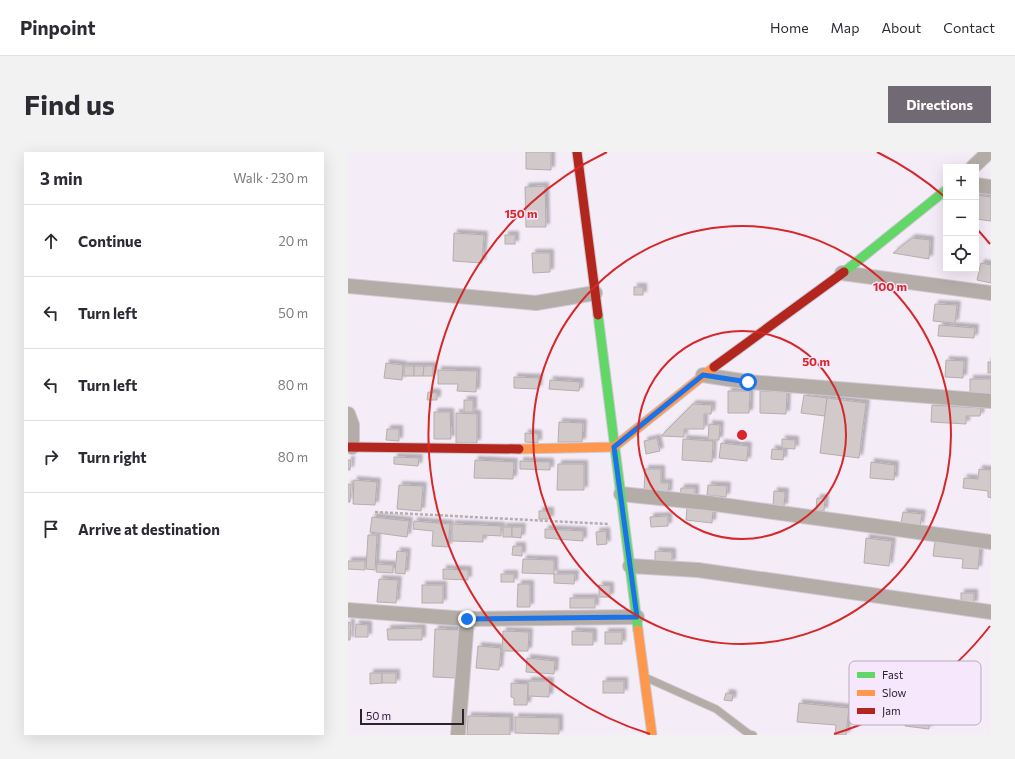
<!DOCTYPE html>
<meta charset="utf-8">
<style>
:root{--surface:#fff;--page:#f2f2f3;--text:#2b2b33;--muted:#7c7c81;--line:#e1e1e2;--accent:#716a74}
body{margin:0;font-family:Commissioner,sans-serif;background:var(--page);color:var(--text)}
.controls{position:absolute;right:12px;top:12px;display:grid;overflow:hidden;border-radius:0px;box-shadow:0 4px 16px #0002}
.controls button{width:36px;height:36px;display:grid;place-items:center;padding:0;border:0;border-bottom:1px solid var(--line);background:var(--surface);color:var(--text);font:20px sans-serif}
.scale{position:absolute;left:12px;bottom:10px;width:104px;box-sizing:border-box;padding-left:4px;border:2px solid #2a242d;border-top:0;font-size:11px;line-height:14px;white-space:nowrap;color:#2a242d;-webkit-text-stroke:3px #f6e7fc;paint-order:stroke}
.stop{position:absolute;width:12px;height:12px;margin:-9px;border:3px solid #1a73e8;border-radius:50%;background:#fff}
.stop.end{background:#1a73e8;border-color:#fff;box-shadow:0 1px 4px #0008}
.list{margin:0;padding:0;list-style:none}
h2{display:flex;justify-content:space-between;align-items:center;height:52px;margin:0;padding:0 16px;font-size:17px}
h2 small{font-size:13px;font-weight:400;color:var(--muted)}
.list li{display:grid;grid-template-columns:26px 1fr auto;gap:12px;align-items:center;box-sizing:border-box;height:72px;padding:0 16px;border-top:1px solid var(--line)}
.list b{display:block;font-size:15px;white-space:nowrap}
.list em{font-size:13px;font-style:normal;color:var(--muted)}
.icon{flex:none;width:22px;height:22px;fill:none;stroke:currentColor;stroke-width:2;stroke-linecap:round;stroke-linejoin:round}
.map{position:relative;flex:none;width:643px;height:583px;overflow:hidden;border-radius:0px}
header{display:flex;align-items:center;gap:24px;box-sizing:border-box;height:56px;padding:0 20px;background:var(--surface);border-bottom:1px solid var(--line)}
header strong{font-size:19px}
nav{display:flex;gap:22px;margin-inline-start:auto;font-size:14px}
.intro{display:flex;align-items:center;justify-content:space-between;box-sizing:border-box;height:96px;padding:0 24px}
h1{margin:0;font-size:28px}
.button{padding:10px 18px;border-radius:0px;background:var(--accent);color:#fff;font-size:14px;font-weight:700}
main{display:flex;gap:24px;padding:0 24px}
aside{flex:1;background:var(--surface);border-radius:0px;box-shadow:0 4px 16px #0002}
.map>svg:first-child{display:block}
.building{fill:#d2c9ca;stroke:#b5adae;filter:url(#shadow)}
.lines{fill:none;stroke-linecap:round;stroke-linejoin:round}
.lane-casing{stroke:#cfc9d2;stroke-width:9}
.street-casing{stroke:#cfc9d2;stroke-width:16}
.fast-casing{stroke:#cfc9d2;stroke-width:11}
.slow-casing{stroke:#cfc9d2;stroke-width:11}
.jam-casing{stroke:#cfc9d2;stroke-width:11}
.path{stroke:#b4aeae;stroke-width:2.5;stroke-dasharray:3 2;stroke-linecap:butt}
.lane{stroke:#b4aca7;stroke-width:7}
.street{stroke:#b4aca7;stroke-width:14}
.fast{stroke:#63d668;stroke-width:9}
.slow{stroke:#ff974d;stroke-width:9}
.jam{stroke:#b3261e;stroke-width:9}
.route{stroke:#1a73e8;stroke-width:5}
.ring{fill:none;stroke:#d62828;stroke-width:2}
.key{fill:#f6e7fc;stroke:#b9acbe;stroke-width:1}
.key-label{font-size:11px;fill:#2a242d}
.centre{fill:#d62828;stroke:#f6e7fc;stroke-width:2}
.ring-label{font-size:12px;text-anchor:middle;font-weight:bold;fill:#d62828;stroke:#f6e7fc;stroke-width:3;stroke-linejoin:round;paint-order:stroke}
</style>
<header>
<strong>Pinpoint</strong>
<nav><a>Home</a><a>Map</a><a>About</a><a>Contact</a></nav>
</header>
<div class="intro"><h1>Find us</h1><a class="button">Directions</a></div>
<main>
<aside>
<h2>3 min<small>Walk · 230 m</small></h2>
<ul class="list">
<li><svg class="icon" aria-label="ahead" viewBox="0 0 24 24"><path d="M12 20V5M6 11l6-6 6 6"/></svg><div><b>Continue</b></div><em>20 m</em></li>
<li><svg class="icon" aria-label="left" viewBox="0 0 24 24"><path d="M17 20v-9H6M10 6l-5 5 5 5"/></svg><div><b>Turn left</b></div><em>50 m</em></li>
<li><svg class="icon" aria-label="left" viewBox="0 0 24 24"><path d="M17 20v-9H6M10 6l-5 5 5 5"/></svg><div><b>Turn left</b></div><em>80 m</em></li>
<li><svg class="icon" aria-label="right" viewBox="0 0 24 24"><path d="M7 20v-9h11M14 6l5 5-5 5"/></svg><div><b>Turn right</b></div><em>80 m</em></li>
<li><svg class="icon" aria-label="arrive" viewBox="0 0 24 24"><path d="M6 21V4h12l-3 4 3 4H6"/></svg><div><b>Arrive at destination</b></div></li>
</ul>
</aside>
<div class="map">
<svg width="643" height="583" viewBox="0 0 643 583">
<defs>
<filter id="shadow"><feDropShadow dx="3.5" dy="-3.5" stdDeviation="1" flood-color="#0004"/></filter>
</defs>
<rect width="100%" height="100%" fill="#f4ecf7"/>
<!-- building -->
<g class="building">
<path d="M178,0H203V18L178,17Z"/>
<path d="M197,34L198,75H178L177,35Z"/>
<path d="M628,43L643,45V69L628,67Z"/>
<path d="M106,81L136,83L134,111L105,109Z"/>
<rect x="157" y="83" width="10" height="9"/>
<path d="M564,86L582,88L581,107L545,101Z"/>
<path d="M184,101H202V120L185,121Z"/>
<path d="M633,111L643,113V131L629,128Z"/>
<rect x="286" y="135" width="9" height="8"/>
<path d="M587,152L609,153L607,171L585,169Z"/>
<path d="M591,173L627,176L626,186L590,184Z"/>
<path d="M598,208L616,209L615,226L597,225Z"/>
<rect x="640" y="210" width="3" height="11"/>
<path d="M38,211L55,213L54,228L36,226Z"/>
<rect x="56" y="214" width="10" height="10"/>
<path d="M66,214H76L75,224H66Z"/>
<path d="M76,214H85V224H75Z"/>
<path d="M90,218L129,219L128,240L109,239L110,232H90Z"/>
<path d="M166,225L191,226L190,237L166,236Z"/>
<rect x="622" y="227" width="21" height="17"/>
<path d="M202,228L232,230L231,239L201,237Z"/>
<path d="M380,239H402L401,261H380Z"/>
<path d="M412,239L439,240L438,262L412,261Z"/>
<path d="M80,240L89,241V248H79Z"/>
<path d="M456,243L479,246L477,264L453,261Z"/>
<path d="M479,246L518,251L511,306L472,301Z"/>
<rect x="116" y="248" width="9" height="12"/>
<path d="M345,252L364,253L363,262H356V277H336V285L313,284Z"/>
<path d="M584,253L633,256L632,264H618V272L583,270Z"/>
<path d="M86,260H102L103,287H86Z"/>
<path d="M108,261L129,262V291H108Z"/>
<path d="M211,270L235,271L234,290H210Z"/>
<path d="M361,272L372,273L371,288H360Z"/>
<path d="M39,277H51V289L38,288Z"/>
<path d="M177,281L190,282V291L177,290Z"/>
<path d="M309,286L312,299L298,302L296,289Z"/>
<path d="M335,287L365,289L364,310L334,308Z"/>
<path d="M434,287L447,288V297L434,296Z"/>
<path d="M373,291L400,294L399,309L371,306Z"/>
<path d="M424,297L436,298L435,308L423,307Z"/>
<path d="M46,305L71,306L70,314L46,312Z"/>
<path d="M0,308H3L2,318H0Z"/>
<path d="M127,308L166,310L165,327L126,326Z"/>
<path d="M172,309L202,310V318L172,317Z"/>
<path d="M523,310L547,313L546,328L522,326Z"/>
<path d="M210,312H236V338H209Z"/>
<path d="M297,317H313V331H321L320,342L296,340Z"/>
<path d="M631,317L643,318V346L640,345V339L615,336L616,326L630,327Z"/>
<path d="M6,328L29,330L27,353L5,352Z"/>
<path d="M0,332L3,333L2,350H0Z"/>
<path d="M51,333L75,334L73,359L49,357Z"/>
<path d="M360,333L379,334L378,345L359,343Z"/>
<path d="M333,336H347V346L332,345Z"/>
<path d="M426,339L437,340L436,355L425,354Z"/>
<path d="M469,346H477L476,359L468,358Z"/>
<path d="M339,355L365,357L364,371L338,368Z"/>
<rect x="191" y="359" width="11" height="8"/>
<path d="M555,360L574,362L572,374L553,371Z"/>
<path d="M320,364V374L303,375L302,365Z"/>
<path d="M24,365L61,369L59,385L22,380Z"/>
<path d="M66,369L102,372L100,395L84,394L85,379L65,377Z"/>
<path d="M104,372L153,374V384L135,383V390L104,389Z"/>
<rect x="155" y="375" width="9" height="10"/>
<path d="M164,375H174L173,386L164,385Z"/>
<path d="M197,377L235,379V389L197,386Z"/>
<path d="M258,379L259,392L249,393L248,380Z"/>
<path d="M20,383H29L27,418L18,417Z"/>
<path d="M518,386L544,389L541,414L516,411Z"/>
<path d="M587,389L632,393L630,417L614,416L615,407L585,404Z"/>
<path d="M165,394H174V404L164,403Z"/>
<path d="M49,399L59,400L57,422L47,421Z"/>
<path d="M307,399L324,400V411L307,410Z"/>
<path d="M175,407L206,408V422L174,421Z"/>
<path d="M0,409H17V418L0,417Z"/>
<path d="M29,412L45,413V421L28,420Z"/>
<path d="M95,417L120,418V428L95,427Z"/>
<rect x="153" y="422" width="13" height="8"/>
<path d="M206,422H227L226,432L206,431Z"/>
<path d="M31,427L50,428L48,451L29,450Z"/>
<path d="M170,432H182V455H169Z"/>
<rect x="74" y="433" width="21" height="18"/>
<path d="M251,433L262,434V445H251Z"/>
<rect x="613" y="441" width="13" height="11"/>
<rect x="222" y="446" width="25" height="10"/>
<path d="M0,470L3,471L2,488H0Z"/>
<path d="M8,472L20,473V485H7Z"/>
<path d="M74,476V488H40L39,477Z"/>
<path d="M87,477L112,478L109,526L85,525Z"/>
<path d="M155,479L181,480L180,499H154Z"/>
<path d="M224,479L245,480V493H224Z"/>
<rect x="257" y="480" width="17" height="12"/>
<path d="M130,494L153,496L151,518L128,516Z"/>
<path d="M179,506L207,509L206,522L178,520Z"/>
<path d="M22,521H34V531L22,532Z"/>
<rect x="34" y="521" width="14" height="10"/>
<path d="M180,529H202L201,545L180,544Z"/>
<rect x="255" y="529" width="21" height="12"/>
<path d="M163,531L180,532L179,553H166V546L163,545Z"/>
<path d="M378,541L385,542L384,549L376,548Z"/>
<path d="M451,551L501,556L498,583H487L488,573L449,570Z"/>
<path d="M559,562L582,565L581,577L557,574Z"/>
<path d="M120,564L162,565V583H119Z"/>
<path d="M167,565L211,566V582L167,581Z"/>
</g>
<g class="lines">
<!-- lane casing -->
<g class="lane-casing">
<path id="lane" d="M301,527L368,557L401,582L405,583"/>
</g>
<!-- street casing -->
<g class="street-casing">
<g id="street">
<path d="M625,15L641,0"/>
<path d="M628,33L643,35"/>
<path d="M494,121L643,141"/>
<path d="M0,134L188,151L247,141"/>
<path d="M355,223L400,230L643,249"/>
<path d="M0,262L4,273V295"/>
<path d="M273,342L360,351L643,390"/>
<path d="M282,414L350,418L643,460"/>
<path d="M0,458L119,467L289,465"/>
<path d="M110,583L119,467"/>
</g>
</g>
<!-- fast casing -->
<g class="fast-casing">
<g id="fast">
<path d="M496,120L598,38"/>
<path d="M250,163L290,478"/>
</g>
</g>
<!-- slow casing -->
<g class="slow-casing">
<g id="slow">
<path d="M171,297L266,295L366,215"/>
<path d="M290,478L304,583"/>
</g>
</g>
<!-- jam casing -->
<g class="jam-casing">
<g id="jam">
<path d="M229,0L250,163"/>
<path d="M366,215L496,120"/>
<path d="M0,295L171,297"/>
</g>
</g>
<!-- path -->
<path class="path" d="M27,360L260,372"/>
<!-- lane -->
<use href="#lane" class="lane"/>
<!-- street -->
<use href="#street" class="street"/>
<!-- fast -->
<use href="#fast" class="fast"/>
<!-- slow -->
<use href="#slow" class="slow"/>
<!-- jam -->
<use href="#jam" class="jam"/>
</g>
<g class="lines">
<!-- route -->
<path class="route" d="M119,467L289,465L266,295L355,223L400,230"/>
</g>
<!-- distance rings -->
<g class="ring">
<circle cx="394" cy="283" r="104"/>
<circle cx="394" cy="283" r="209"/>
<path d="M642 474A313 313 0 0 1 486 582M302 582A313 313 0 0 1 259 0M529 0A313 313 0 0 1 597 45M628 76A313 313 0 0 1 642 92"/>
</g>
<!-- legend -->
<rect x="501" y="509" width="132" height="64" rx="6" class="key"/>
<rect x="509" y="520" width="18" height="6" fill="#63d668"/>
<rect x="509" y="538" width="18" height="6" fill="#ff974d"/>
<rect x="509" y="556" width="18" height="6" fill="#b3261e"/>
<g class="key-label">
<text x="534" y="527">Fast</text>
<text x="534" y="545">Slow</text>
<text x="534" y="563">Jam</text>
</g>
<circle cx="394" cy="283" r="6" class="centre"/>
<g class="ring-label">
<text x="173" y="66">150 m</text>
<text x="542" y="139">100 m</text>
<text x="468" y="214">50 m</text>
</g>
</svg>
<div class="controls">
<button>+</button>
<button>−</button>
<button><svg class="icon" aria-label="locate" viewBox="0 0 24 24"><circle cx="12" cy="12" r="6"/><path d="M12 2v4M12 18v4M2 12h4M18 12h4"/></svg></button>
</div>
<div class="scale">50 m</div>
<div class="stop" style="left:400px;top:230px"></div>
<div class="stop end" style="left:119px;top:467px"></div>
</div>
</main>
